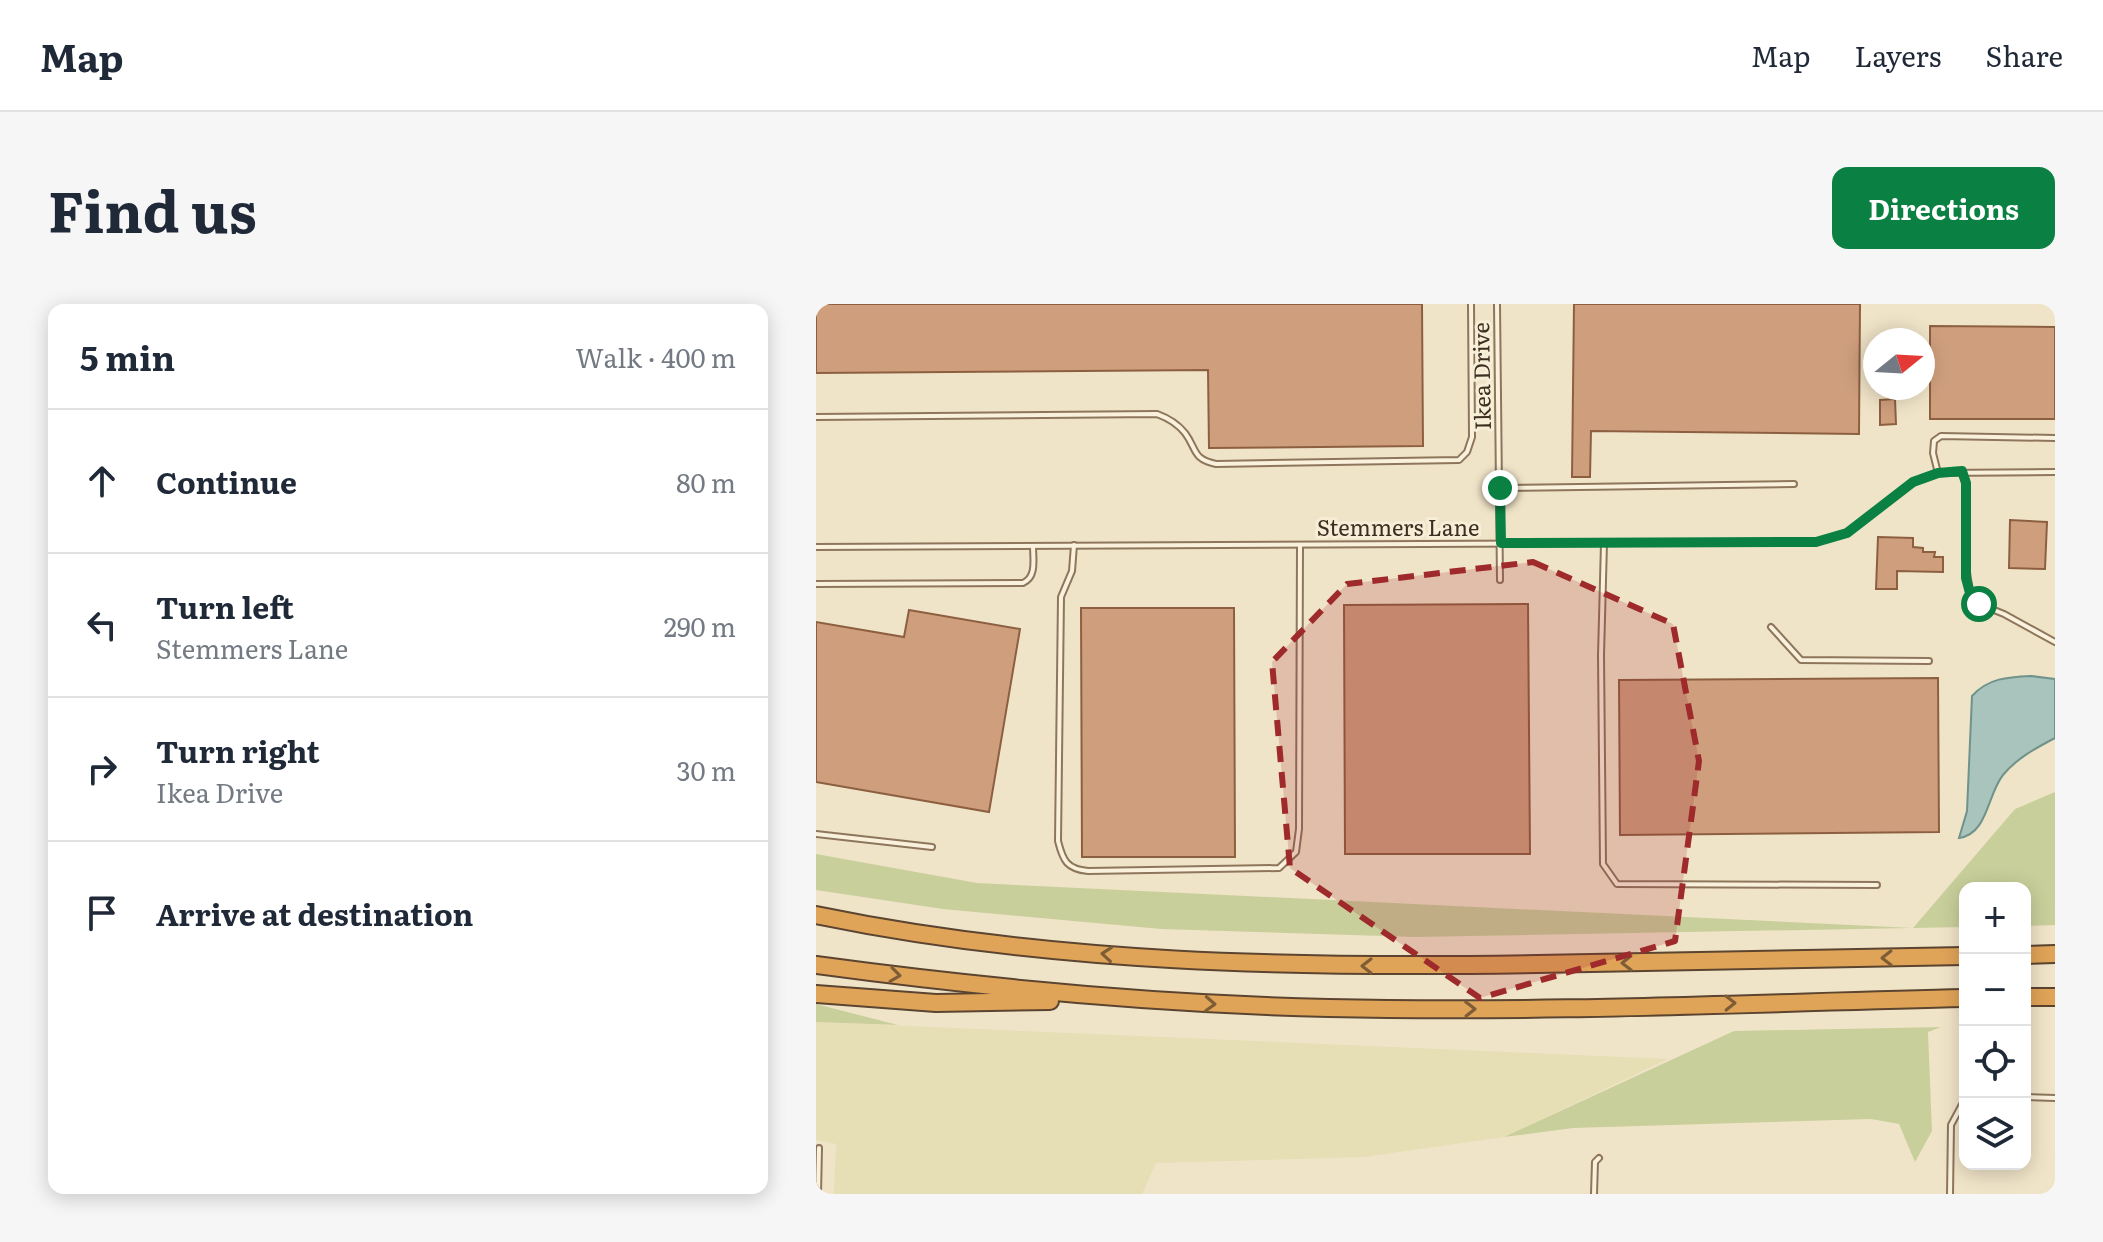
<!DOCTYPE html>
<meta charset="utf-8">
<style>
:root{--surface:#fff;--page:#f6f6f7;--text:#1f2937;--muted:#747a83;--line:#e0e1e3;--accent:#0b8043}
body{margin:0;font-family:Literata,serif;background:var(--page);color:var(--text)}
.controls{position:absolute;right:24px;bottom:24px;display:grid;overflow:hidden;border-radius:16px;box-shadow:0 4px 20px #0003}
.controls button{width:72px;height:72px;display:grid;place-items:center;padding:0;border:0;border-bottom:2px solid var(--line);background:var(--surface);color:var(--text);font:40px sans-serif}
.compass{position:absolute;left:1047px;top:24px;width:72px;height:72px;border-radius:50%;background:var(--surface);box-shadow:0 4px 20px #0003;rotate:72deg}
.stop{position:absolute;width:24px;height:24px;margin:-18px;border:6px solid #0b8043;border-radius:50%;background:#fff}
.stop.end{background:#0b8043;border-color:#fff;box-shadow:0 2px 8px #0008}
.list{margin:0;padding:0;list-style:none}
h2{display:flex;justify-content:space-between;align-items:center;height:104px;margin:0;padding:0 32px;font-size:34px}
h2 small{font-size:26px;font-weight:400;color:var(--muted)}
.list li{display:grid;grid-template-columns:52px 1fr auto;gap:24px;align-items:center;box-sizing:border-box;height:144px;padding:0 32px;border-top:2px solid var(--line)}
.list b{display:block;font-size:30px;white-space:nowrap}
.list p{margin:0;font-size:26px;white-space:nowrap;color:var(--muted)}
.list em{font-size:26px;font-style:normal;color:var(--muted)}
.icon{flex:none;width:44px;height:44px;fill:none;stroke:currentColor;stroke-width:2;stroke-linecap:round;stroke-linejoin:round}
.map{position:relative;flex:none;width:1239px;height:890px;overflow:hidden;border-radius:16px}
header{display:flex;align-items:center;gap:48px;box-sizing:border-box;height:112px;padding:0 40px;background:var(--surface);border-bottom:2px solid var(--line)}
header strong{font-size:38px}
nav{display:flex;gap:44px;margin-inline-start:auto;font-size:28px}
.intro{display:flex;align-items:center;justify-content:space-between;box-sizing:border-box;height:192px;padding:0 48px}
h1{margin:0;font-size:56px}
.button{padding:20px 36px;border-radius:16px;background:var(--accent);color:#fff;font-size:28px;font-weight:700}
main{display:flex;gap:48px;padding:0 48px}
aside{flex:1;background:var(--surface);border-radius:16px;box-shadow:0 4px 20px #0003}
.map>svg:first-child{display:block}
.farmland{fill:#e6deb5}
.green{fill:#c9cf9b}
.water{fill:#a9c4bc;stroke:#6f938a;stroke-width:2}
.building{fill:#cf9f7d;stroke:#8d5f41;stroke-width:2}
.lines{fill:none;stroke-linecap:round;stroke-linejoin:round}
.service-casing{stroke:#8d765c;stroke-width:8}
.motorway-casing{stroke:#5b4430;stroke-width:20}
.service{stroke:#faf1dc;stroke-width:4}
.motorway{stroke:#e0a458;stroke-width:16}
.oneway{stroke:#7e5d36}
.route{stroke:#0b8043;stroke-width:10}
.marked{fill:#9e2a2b;fill-opacity:0.2;stroke:#9e2a2b;stroke-width:6;stroke-dasharray:16 10;stroke-linejoin:round}
.labels{text-anchor:middle;stroke-width:6;stroke-linejoin:round;paint-order:stroke}
.street-label{font-size:22px;fill:#3d2e20;stroke:#f7eed8}
</style>
<header>
<strong>Map</strong>
<nav><a>Map</a><a>Layers</a><a>Share</a></nav>
</header>
<div class="intro"><h1>Find us</h1><a class="button">Directions</a></div>
<main>
<aside>
<h2>5 min<small>Walk · 400 m</small></h2>
<ul class="list">
<li><svg class="icon" aria-label="ahead" viewBox="0 0 24 24"><path d="M12 20V5M6 11l6-6 6 6"/></svg><div><b>Continue</b></div><em>80 m</em></li>
<li><svg class="icon" aria-label="left" viewBox="0 0 24 24"><path d="M17 20v-9H6M10 6l-5 5 5 5"/></svg><div><b>Turn left</b><p>Stemmers Lane</p></div><em>290 m</em></li>
<li><svg class="icon" aria-label="right" viewBox="0 0 24 24"><path d="M7 20v-9h11M14 6l5 5-5 5"/></svg><div><b>Turn right</b><p>Ikea Drive</p></div><em>30 m</em></li>
<li><svg class="icon" aria-label="arrive" viewBox="0 0 24 24"><path d="M6 21V4h12l-3 4 3 4H6"/></svg><div><b>Arrive at destination</b></div></li>
</ul>
</aside>
<div class="map">
<svg width="1239" height="890" viewBox="0 0 1239 890">
<rect width="100%" height="100%" fill="#f0e4c8"/>
<!-- farmland -->
<path class="farmland" d="M0,718L852,755L688,833L548,853L340,859L326,890H18L20,840L0,836Z"/>
<!-- green -->
<g class="green">
<path d="M1239,488V621L1209,622V584H1149V623L600,633L345,625L127,605L0,586V550L161,579L1097,624L1199,505Z"/>
<path d="M0,700L82,721L0,718Z"/>
<path d="M1125,723L1112,728L1116,827L1099,858L1083,820L1055,815L757,824L688,833L918,727Z"/>
</g>
<!-- water -->
<path class="water" d="M1215,372L1239,375V434C1220,444 1201,454 1187,471C1171,491 1172,530 1143,534L1151,507L1156,392C1172,374 1192,373 1215,372Z"/>
<!-- building -->
<g class="building">
<path d="M0,0H606L607,142L393,144L392,66L0,69Z"/>
<path d="M758,0H1044L1043,130L775,127L774,173H756Z"/>
<path d="M1114,22L1239,23V115H1114Z"/>
<path d="M1079,95L1080,120L1064,121V96Z"/>
<path d="M1194,216L1231,218L1229,265L1193,264Z"/>
<path d="M1062,233L1097,234V243L1107,244V248H1119L1118,253H1127V268L1081,267V285H1060Z"/>
<path d="M712,300L714,550H529L528,301Z"/>
<path d="M265,304H418L419,553H266Z"/>
<path d="M93,306L204,325L173,508L0,478V318L88,333Z"/>
<path d="M1122,374L1123,528L804,531L803,376Z"/>
</g>
<g class="lines">
<!-- service casing -->
<g class="service-casing">
<g id="service">
<path d="M681,0L684,276"/>
<path d="M0,113L341,110C352,114 361,119 369,129C381,145 376,155 400,160L643,156L651,148L656,133L655,0"/>
<path d="M1146,167L1150,179V261L1154,289L1163,300L1188,310L1239,338"/>
<path d="M1122,169L1117,149L1118,137L1125,132L1239,134"/>
<path d="M684,184L978,180"/>
<path d="M788,239L785,351L787,560L801,580L1061,581"/>
<path d="M258,241L256,267L245,293L242,537C247,557 251,565 272,567L463,564L480,548L483,525L484,241"/>
<path d="M0,243L1000,238L1031,229L1097,178L1122,169L1239,168"/>
<path d="M0,280L207,279C221,273 217,255 217,242"/>
<path d="M955,323L985,356L1113,357"/>
<path d="M0,530L116,543"/>
<path d="M1209,793L1239,794"/>
<path d="M2,890L3,844"/>
<path d="M778,890L779,858L783,854"/>
<path d="M1134,890L1135,821L1149,795"/>
</g>
</g>
<!-- motorway casing -->
<g class="motorway-casing">
<g id="motorway">
<path d="M0,611C237,660 480,664 721,660C863,658 1006,655 1149,652"/>
<path d="M1209,651L1239,650"/>
<path d="M0,661C170,684 341,700 513,704C725,709 937,699 1149,694"/>
<path d="M0,690L120,699L234,697"/>
<path d="M1209,693H1239"/>
</g>
</g>
<!-- service -->
<use href="#service" class="service"/>
<!-- motorway -->
<use href="#motorway" class="motorway"/>
</g>
<!-- one-way arrows -->
<defs><path id="oneway-chevron" d="M-2-3.5L2.5 0L-2 3.5" fill="none" stroke-width="1.6" stroke-linecap="round" stroke-linejoin="round" transform="scale(2)"/></defs>
<g class="oneway">
<use href="#oneway-chevron" transform="translate(291 650) rotate(-175)"/>
<use href="#oneway-chevron" transform="translate(1071 654) rotate(179)"/>
<use href="#oneway-chevron" transform="translate(811 659) rotate(179)"/>
<use href="#oneway-chevron" transform="translate(551 662) rotate(-180)"/>
<use href="#oneway-chevron" transform="translate(79 671) rotate(8)"/>
<use href="#oneway-chevron" transform="translate(914 699) rotate(-1)"/>
<use href="#oneway-chevron" transform="translate(394 700) rotate(3)"/>
<use href="#oneway-chevron" transform="translate(654 705) rotate(-1)"/>
</g>
<g class="lines">
<!-- route -->
<path class="route" d="M684,184L685,239L1000,238L1031,229L1097,178L1122,169L1146,167L1150,179V274L1154,289L1163,300"/>
</g>
<!-- marked area -->
<path class="marked" d="M717,258L857,320L883,457L859,637L664,694L474,564L456,358L531,280Z"/>
<g class="labels">
<!-- street labels -->
<g class="street-label">
<text transform="translate(666 72) rotate(-91)" y="8">Ikea Drive</text>
<text x="582" y="232">Stemmers Lane</text>
</g>
</g>
</svg>
<div class="controls">
<button>+</button>
<button>−</button>
<button><svg class="icon" aria-label="locate" viewBox="0 0 24 24"><circle cx="12" cy="12" r="6"/><path d="M12 2v4M12 18v4M2 12h4M18 12h4"/></svg></button>
<button><svg class="icon" aria-label="layers" viewBox="0 0 24 24"><path d="M12 4l9 5-9 5-9-5zM3 14l9 5 9-5"/></svg></button>
</div>
<svg class="compass" viewBox="-18 -18 36 36"><path d="M0-13l5 13h-10z" fill="#e53935"/><path d="M0 13l5-13h-10z" fill="#747a83"/></svg>
<div class="stop" style="left:1163px;top:300px"></div>
<div class="stop end" style="left:684px;top:184px"></div>
</div>
</main>
